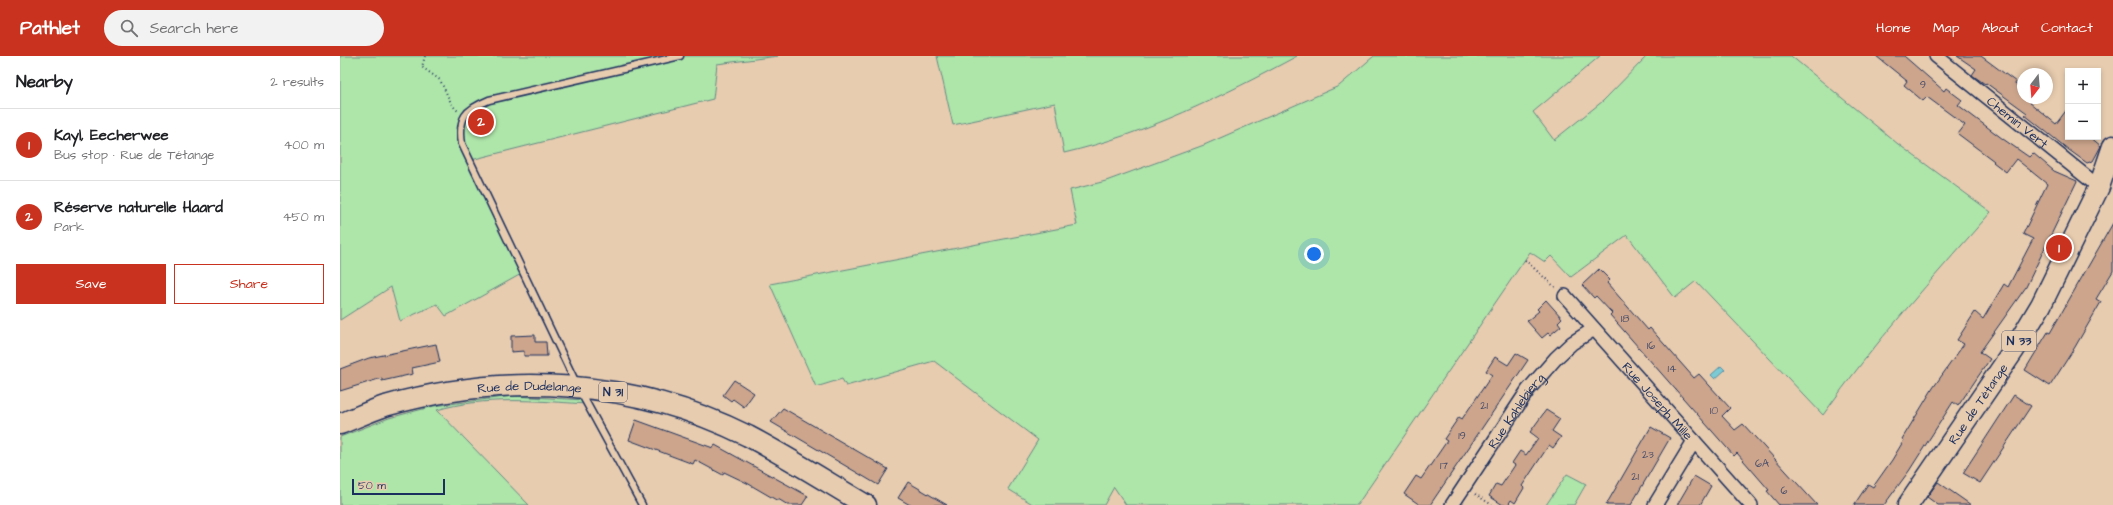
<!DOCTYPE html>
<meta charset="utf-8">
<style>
:root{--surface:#fff;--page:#f2f2f2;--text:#202124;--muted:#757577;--line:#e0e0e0;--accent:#c8321e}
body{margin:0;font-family:"Architects Daughter",sans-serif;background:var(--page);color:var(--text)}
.controls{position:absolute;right:12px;top:12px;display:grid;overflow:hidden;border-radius:0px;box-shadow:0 2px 6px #0003}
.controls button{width:36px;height:36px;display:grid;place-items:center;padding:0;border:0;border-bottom:1px solid var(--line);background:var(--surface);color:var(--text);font:20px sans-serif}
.compass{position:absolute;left:1677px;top:12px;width:36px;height:36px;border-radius:50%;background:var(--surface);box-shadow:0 2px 6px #0003;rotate:196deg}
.scale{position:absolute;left:12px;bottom:10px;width:93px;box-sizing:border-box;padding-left:4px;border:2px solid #1b2f5e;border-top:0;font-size:11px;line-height:14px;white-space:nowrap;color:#1b2f5e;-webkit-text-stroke:3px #e8ccaf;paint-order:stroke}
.you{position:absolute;left:974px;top:198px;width:14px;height:14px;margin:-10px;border:3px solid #fff;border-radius:50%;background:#1a73e8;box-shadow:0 0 0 6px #1a73e833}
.badge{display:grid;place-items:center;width:26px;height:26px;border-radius:50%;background:var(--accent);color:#fff;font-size:13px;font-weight:700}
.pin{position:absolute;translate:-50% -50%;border:2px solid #fff;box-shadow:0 1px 4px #0006}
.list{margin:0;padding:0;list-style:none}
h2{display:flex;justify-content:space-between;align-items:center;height:52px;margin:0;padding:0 16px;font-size:17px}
h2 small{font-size:13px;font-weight:400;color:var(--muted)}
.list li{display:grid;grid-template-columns:26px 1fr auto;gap:12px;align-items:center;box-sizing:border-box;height:72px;padding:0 16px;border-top:1px solid var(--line)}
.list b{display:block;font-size:15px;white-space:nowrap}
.list p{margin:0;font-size:13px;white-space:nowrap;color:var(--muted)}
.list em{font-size:13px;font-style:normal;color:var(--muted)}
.actions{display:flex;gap:8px;padding:12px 16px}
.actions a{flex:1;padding:9px 0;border:1px solid var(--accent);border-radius:0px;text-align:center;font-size:14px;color:var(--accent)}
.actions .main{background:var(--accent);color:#fff}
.icon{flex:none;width:22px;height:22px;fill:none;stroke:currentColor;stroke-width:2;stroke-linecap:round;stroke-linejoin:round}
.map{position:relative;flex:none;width:1773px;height:449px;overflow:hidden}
header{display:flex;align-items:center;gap:24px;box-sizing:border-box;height:56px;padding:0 20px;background:var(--accent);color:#fff}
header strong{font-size:19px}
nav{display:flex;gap:22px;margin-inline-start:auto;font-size:14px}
.search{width:280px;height:36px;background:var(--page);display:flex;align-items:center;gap:10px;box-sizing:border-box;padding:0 14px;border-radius:22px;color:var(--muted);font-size:15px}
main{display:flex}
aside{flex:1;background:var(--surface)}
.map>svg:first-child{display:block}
.green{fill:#aee5a9;stroke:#648a84}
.water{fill:#7bcbd4;stroke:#558da5}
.building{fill:#cca58c;stroke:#1b2f5e}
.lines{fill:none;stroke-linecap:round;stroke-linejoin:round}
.service-casing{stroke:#1b2f5e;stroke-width:9}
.minor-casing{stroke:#1b2f5e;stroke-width:16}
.primary-casing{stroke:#1b2f5e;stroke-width:23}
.path{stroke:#1b2f5e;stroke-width:2;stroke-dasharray:1 3;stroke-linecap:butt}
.service{stroke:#e8ccaf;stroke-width:6}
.minor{stroke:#e8ccaf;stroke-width:13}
.primary{stroke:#e8ccaf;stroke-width:20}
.labels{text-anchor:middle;stroke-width:3;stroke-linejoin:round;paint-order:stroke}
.number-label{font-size:11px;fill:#474c6a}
.shield{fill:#e8ccaf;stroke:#585e76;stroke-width:1}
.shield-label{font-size:12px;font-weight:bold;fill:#1b2f5e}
.street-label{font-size:13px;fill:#1b2f5e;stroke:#e8ccaf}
</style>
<header>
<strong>Pathlet</strong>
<div class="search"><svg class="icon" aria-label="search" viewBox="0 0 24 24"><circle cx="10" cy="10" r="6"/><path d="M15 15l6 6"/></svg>Search here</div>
<nav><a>Home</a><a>Map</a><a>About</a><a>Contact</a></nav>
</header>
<main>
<aside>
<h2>Nearby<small>2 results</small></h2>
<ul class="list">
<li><span class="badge">1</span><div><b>Kayl, Eecherwee</b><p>Bus stop · Rue de Tétange</p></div><em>400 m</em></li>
<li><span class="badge">2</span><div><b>Réserve naturelle Haard</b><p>Park</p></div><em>450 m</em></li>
</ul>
<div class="actions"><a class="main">Save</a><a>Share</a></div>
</aside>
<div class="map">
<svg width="1773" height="449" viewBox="0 0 1773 449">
<rect width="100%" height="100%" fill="#e8ccaf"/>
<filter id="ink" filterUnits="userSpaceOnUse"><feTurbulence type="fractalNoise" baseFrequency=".025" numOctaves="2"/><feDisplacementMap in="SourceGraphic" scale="8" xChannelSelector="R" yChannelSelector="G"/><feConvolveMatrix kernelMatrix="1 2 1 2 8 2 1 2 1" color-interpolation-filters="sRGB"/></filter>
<g filter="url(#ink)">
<!-- green -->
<g class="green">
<path d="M0,0H438L377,8L373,43L131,104L183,217L106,260L97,248L60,265L51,231L0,264Z"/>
<path d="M597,0H957C883,40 806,78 724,97L715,47L613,69Z"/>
<path d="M1034,0H1260L1193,56L1214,84L1263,45L1307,0H1451L1558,88L1651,156C1593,222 1534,287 1483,359L1356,225L1335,242L1287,179L1231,221L1211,200L1205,206L1190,196L1017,449H786L774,431L764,449H694L668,433L698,384L594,305L506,330L502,323L476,331L430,228L737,169L730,134L766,125L864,89L999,30Z"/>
<path d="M172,340L245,344L246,348C199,345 143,340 97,354L189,449H0V381L49,362L94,350Z"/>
<path d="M1227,418L1246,428L1234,449H1206Z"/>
</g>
<!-- water -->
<path class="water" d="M1381,310L1385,314L1375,323L1371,319Z"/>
<!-- building -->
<g class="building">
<path d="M1536,0H1564L1604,35L1606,32L1622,44L1618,49L1663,83L1689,101L1693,97L1714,115L1737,125L1686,231L1640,296L1650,303L1633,328L1618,350L1613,346L1569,415L1544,449H1514L1528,428L1533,431L1552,404L1564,384L1562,383L1593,332L1624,288L1617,284L1635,256L1643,263L1664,228L1668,231L1693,183L1683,178L1707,128L1676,103L1666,116L1653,106L1654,105L1618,78L1625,69L1587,41L1583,45L1564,29L1567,25Z"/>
<path d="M1617,0H1641L1676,26L1675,28L1683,34V42H1692L1689,46L1716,68L1728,52V81H1750L1761,90L1753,105L1747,107L1729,94L1685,59L1687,57L1646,27L1645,28L1632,19L1636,13Z"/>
<path d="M1773,167V215L1756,243L1761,246L1735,291L1710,330L1685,314L1708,276L1710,277Z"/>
<path d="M1259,213L1270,224L1267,227L1274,235L1308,274L1310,272L1354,322L1359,318L1390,352L1382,360L1395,374L1403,368L1477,449H1439L1427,435L1429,434L1397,397L1394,400L1270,259L1272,257L1256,240L1254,242L1242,229Z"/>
<path d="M1206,244L1222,262L1218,266L1221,270L1210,279L1208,277L1202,282L1187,265L1199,255L1197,253Z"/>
<path d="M195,279V286H206L207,300H184V295L171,296V280Z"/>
<path d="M96,288L100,306L72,312L73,318L42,325V322L0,335V313L29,302Z"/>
<path d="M1176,297L1188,304L1090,449H1080L1064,438L1076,420L1081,423L1107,385L1104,383L1119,361L1122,363L1152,319L1146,315L1155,301L1168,309Z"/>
<path d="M394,324L414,337L404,351L393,343L391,345L383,339Z"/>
<path d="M1674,339L1691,350L1640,427L1623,417Z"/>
<path d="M443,352L548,413L538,429L431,366Z"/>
<path d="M1206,354L1220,363L1212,375L1221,381L1213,392L1209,389L1182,430L1184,432L1175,447L1171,444L1168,449H1163L1149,440L1156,428L1161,430L1175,409L1172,407L1180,395L1186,399L1198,382L1190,376Z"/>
<path d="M296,364L373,392L375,389L468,440L462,449H448L438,443V445L407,427L384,416L383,419L355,404L353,408L289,384Z"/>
<path d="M1311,371L1330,382L1291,449H1266Z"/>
<path d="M1354,420L1371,430L1360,449H1337Z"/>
<path d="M568,426L590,439L607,449H570L558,442Z"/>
<path d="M1598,426L1631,449H1598L1587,441Z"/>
</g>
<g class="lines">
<!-- service casing -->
<g class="service-casing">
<g id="service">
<path d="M236,327L122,88C118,61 125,54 149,44L340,0"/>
<path d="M240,335L302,449"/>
</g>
</g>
<!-- minor casing -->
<g class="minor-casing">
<g id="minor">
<path id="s1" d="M1596,0L1759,131"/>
<path id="s2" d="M1225,240L1411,449"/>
<path id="s3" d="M1112,449L1188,334L1216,302L1232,287L1254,273"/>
<path d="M1315,449L1354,385"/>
</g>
</g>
<!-- primary casing -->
<g class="primary-casing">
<g id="primary">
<path id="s4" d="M0,368C15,362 30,355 45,350C168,315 293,323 408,380C448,401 487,426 526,449"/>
<path id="s5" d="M1568,449L1674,294L1701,249L1759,131L1773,90"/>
</g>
</g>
<!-- path -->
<g class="path">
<path d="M85,0L82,11L100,24L112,49L118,55"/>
<path d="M1185,204L1217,233"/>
<path d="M1135,438L1152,449"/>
</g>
<!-- service -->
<use href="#service" class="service"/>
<!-- minor -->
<use href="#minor" class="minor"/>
<!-- primary -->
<use href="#primary" class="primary"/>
</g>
</g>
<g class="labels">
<!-- number labels -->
<g class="number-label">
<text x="1583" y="32">9</text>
<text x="1285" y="266">18</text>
<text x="1311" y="293">16</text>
<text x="1332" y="316">14</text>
<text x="1144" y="353">21</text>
<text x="1374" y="358">10</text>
<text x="1122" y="383">19</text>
<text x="1308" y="402">23</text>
<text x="1422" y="411">6A</text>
<text x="1104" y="413">17</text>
<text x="1295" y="424">21</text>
<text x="1444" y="438">6</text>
</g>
<!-- shield labels -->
<g class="shield">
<rect x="1662" y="275" width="34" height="20" rx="3"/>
<rect x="259" y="326" width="28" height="20" rx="3"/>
</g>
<g class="shield-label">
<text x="1679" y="289">N 33</text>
<text x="273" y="340">N 31</text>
</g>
<!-- street labels -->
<g class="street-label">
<text dy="5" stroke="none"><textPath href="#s1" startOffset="105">Chemin Vert</textPath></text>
<text dy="5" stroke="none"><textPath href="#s4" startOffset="195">Rue de Dudelange</textPath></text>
<text dy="5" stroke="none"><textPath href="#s2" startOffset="140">Rue Joseph Mille</textPath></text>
<text dy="5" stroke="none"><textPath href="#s5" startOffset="123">Rue de Tétange</textPath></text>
<text dy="5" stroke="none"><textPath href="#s3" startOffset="114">Rue Kahlebierg</textPath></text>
</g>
</g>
</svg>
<div class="controls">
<button>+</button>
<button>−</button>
</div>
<svg class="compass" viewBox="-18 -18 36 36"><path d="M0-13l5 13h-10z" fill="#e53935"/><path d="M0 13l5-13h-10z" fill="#757577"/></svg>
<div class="scale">50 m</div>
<div class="you"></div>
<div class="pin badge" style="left:1719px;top:192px">1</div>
<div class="pin badge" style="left:141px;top:66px">2</div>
</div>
</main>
